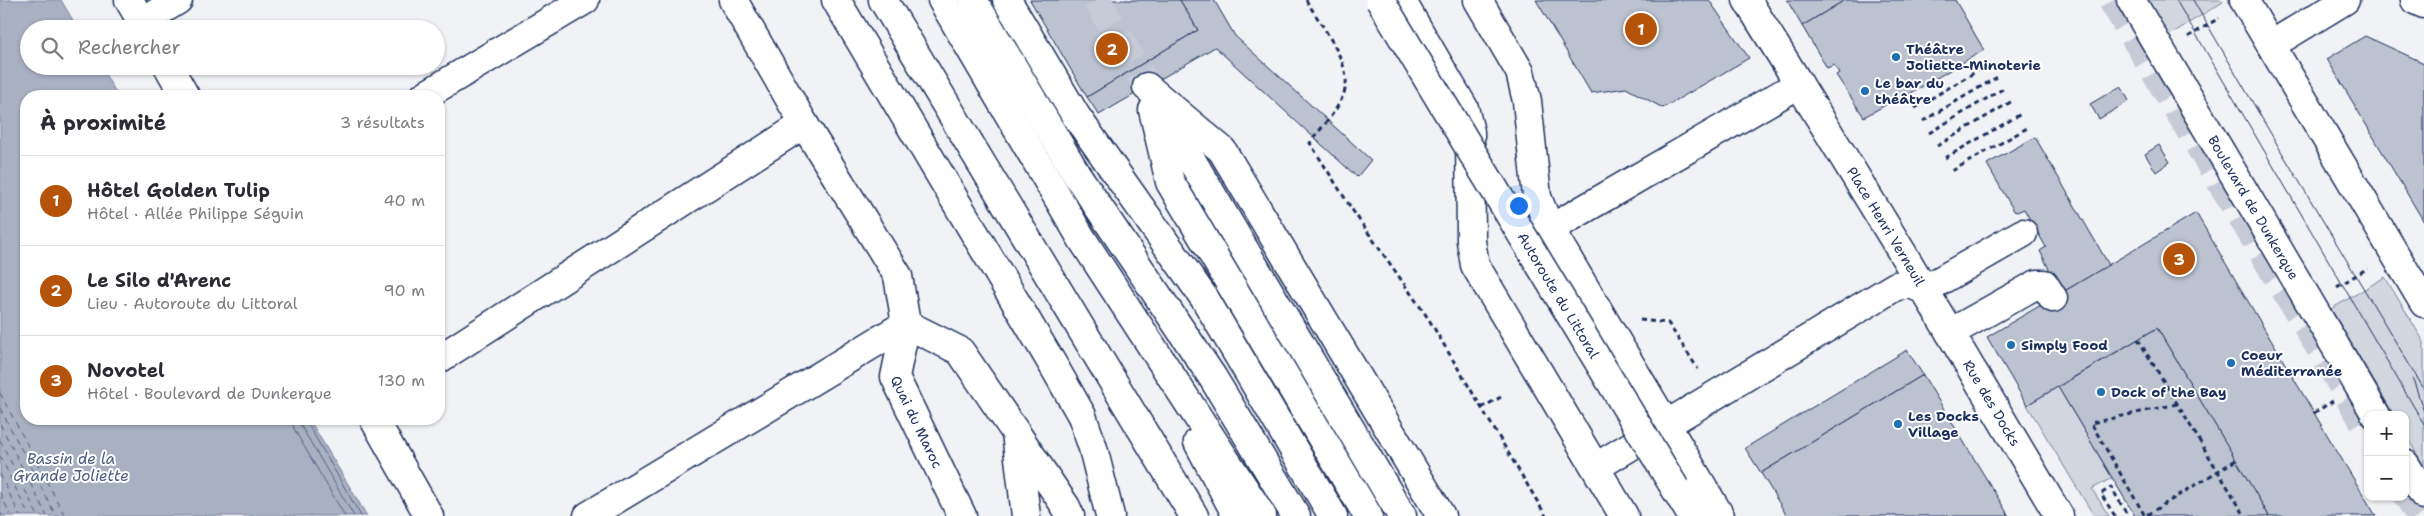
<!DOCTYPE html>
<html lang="fr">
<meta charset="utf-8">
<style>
:root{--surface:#fff;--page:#f7f7f7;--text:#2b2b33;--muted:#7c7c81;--line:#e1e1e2;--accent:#b45309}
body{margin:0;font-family:"Shantell Sans",sans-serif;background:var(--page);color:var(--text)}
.controls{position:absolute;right:15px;bottom:15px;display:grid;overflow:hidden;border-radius:10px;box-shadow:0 1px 4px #0004}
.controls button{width:45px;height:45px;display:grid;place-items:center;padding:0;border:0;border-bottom:1px solid var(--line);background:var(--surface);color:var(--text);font:25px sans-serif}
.you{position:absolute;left:1518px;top:205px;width:18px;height:18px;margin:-12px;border:4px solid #fff;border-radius:50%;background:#1a73e8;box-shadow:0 0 0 8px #1a73e833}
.badge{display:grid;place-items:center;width:32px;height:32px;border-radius:50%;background:var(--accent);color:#fff;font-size:16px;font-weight:700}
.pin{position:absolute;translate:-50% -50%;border:2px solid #fff;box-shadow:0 1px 5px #0006}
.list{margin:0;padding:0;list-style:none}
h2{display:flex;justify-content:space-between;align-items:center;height:65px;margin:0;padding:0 20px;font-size:21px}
h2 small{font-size:16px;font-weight:400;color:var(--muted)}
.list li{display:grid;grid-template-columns:32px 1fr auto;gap:15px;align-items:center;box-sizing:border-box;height:90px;padding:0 20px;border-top:1px solid var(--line)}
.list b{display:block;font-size:19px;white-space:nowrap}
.list p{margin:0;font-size:16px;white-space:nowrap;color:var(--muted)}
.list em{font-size:16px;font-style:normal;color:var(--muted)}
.icon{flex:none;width:28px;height:28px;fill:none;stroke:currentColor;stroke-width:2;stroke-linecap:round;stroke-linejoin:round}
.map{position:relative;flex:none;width:2424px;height:516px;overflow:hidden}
.search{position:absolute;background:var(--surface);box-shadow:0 1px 4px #0004;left:20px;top:20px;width:425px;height:55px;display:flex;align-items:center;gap:12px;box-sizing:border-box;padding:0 18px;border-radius:28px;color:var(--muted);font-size:19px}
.panel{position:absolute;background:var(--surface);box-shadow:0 1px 4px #0004;left:20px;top:90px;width:425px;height:335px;border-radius:20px}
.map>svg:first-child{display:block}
.green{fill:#d2d6df;stroke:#76829e}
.water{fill:#a8b0c2;stroke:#707c9a}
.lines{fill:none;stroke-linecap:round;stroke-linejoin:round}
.shore{stroke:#536386;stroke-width:1}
.ferry{stroke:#4c5c81;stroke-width:1;stroke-dasharray:6 5;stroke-linecap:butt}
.building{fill:#bcc2d0;stroke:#1b2f5e}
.minor-tunnel{stroke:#c6cbd7;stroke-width:28;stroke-dasharray:28 14;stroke-linecap:butt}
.highway-tunnel{stroke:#c6cbd7;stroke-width:28;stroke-dasharray:28 14;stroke-linecap:butt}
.minor-casing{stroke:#1b2f5e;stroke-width:31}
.major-casing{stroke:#1b2f5e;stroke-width:31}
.highway-casing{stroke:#1b2f5e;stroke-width:31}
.path{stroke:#1b2f5e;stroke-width:3;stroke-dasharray:5 4;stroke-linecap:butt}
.minor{stroke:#fff;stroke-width:28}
.major{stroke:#fff;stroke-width:28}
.highway{stroke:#fff;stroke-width:28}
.tram{stroke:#1b2f5e;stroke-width:1}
.highway-bridge-casing{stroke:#1b2f5e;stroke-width:31;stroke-linecap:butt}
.highway-bridge{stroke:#fff;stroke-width:28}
.poi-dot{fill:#1f6fb2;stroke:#fff;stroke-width:2}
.labels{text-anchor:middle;stroke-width:4;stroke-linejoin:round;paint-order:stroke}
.poi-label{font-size:14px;font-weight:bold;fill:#1b2f5e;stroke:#fff;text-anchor:start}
.street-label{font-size:14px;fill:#1b2f5e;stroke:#fff}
.water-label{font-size:15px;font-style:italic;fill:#4c5c81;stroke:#fff}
</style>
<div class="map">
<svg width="2424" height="516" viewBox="0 0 2424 516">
<rect width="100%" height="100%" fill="#f1f2f5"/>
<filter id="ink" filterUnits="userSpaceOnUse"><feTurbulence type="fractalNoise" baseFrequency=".02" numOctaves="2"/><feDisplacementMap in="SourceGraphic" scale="10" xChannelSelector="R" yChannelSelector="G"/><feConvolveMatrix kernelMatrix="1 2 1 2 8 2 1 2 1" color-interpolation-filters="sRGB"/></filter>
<g filter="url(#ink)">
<!-- green -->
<g class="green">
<path d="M2145,0H2222L2223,2L2166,37Z"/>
<path d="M2385,277L2424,342V466L2405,434V415H2394L2331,309Z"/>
<path d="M2058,387L2112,478L2092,489L2109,516H2094L2027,405Z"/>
</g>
<!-- water -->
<path class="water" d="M0,0H61L78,29H29V66H100L118,96H26V419H309L367,516H0Z"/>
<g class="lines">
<!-- shore -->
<g class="shore">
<path d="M292,419L294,429L345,516"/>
<path d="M299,419L301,426L354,516"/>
<path d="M305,419L361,516"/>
</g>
<!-- ferry -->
<g class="ferry">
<path d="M0,393L65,516"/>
<path d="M0,408L56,516"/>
<path d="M0,424L47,516"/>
<path d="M0,440L38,516"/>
<path d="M0,456L29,516"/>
<path d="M0,474L20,516"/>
<path d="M0,493L11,516"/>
<path d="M0,512L2,516"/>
</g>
</g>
<!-- building -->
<g class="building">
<path d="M1030,0H1180L1198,30L1087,97Z"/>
<path d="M1180,0H1214L1235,36L1371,160L1357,177L1215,47L1099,115L1087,97L1198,30Z"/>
<path d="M1536,0H1709L1749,58L1663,108L1626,88L1591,93Z"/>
<path d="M1787,0H1845L1802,26Z"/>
<path d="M1845,0H1955L1984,50L1901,99L1900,97L1864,117L1836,75L1839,73L1834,65L1827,68L1802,26Z"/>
<path d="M2365,36L2424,63V222L2327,59Z"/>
<path d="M2121,86L2129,101L2099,119L2090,104Z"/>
<path d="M2035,137L2109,265L2061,293L2040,251L2046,247L2024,209L2017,212L2014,211L1987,164Z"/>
<path d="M2159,145L2170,162L2156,172L2145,154Z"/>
<path d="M2196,213L2314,413L2376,516H2269L2157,328L2027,405L1987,337Z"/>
<path d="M2157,328L2236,460L2269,516H2135L2058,387Z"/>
<path d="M1907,350L1923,375L1761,473L1745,448Z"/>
<path d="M1923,375L2009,516H1787L1761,473Z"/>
</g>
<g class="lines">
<!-- minor-tunnel -->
<path class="minor-tunnel" d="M1097,0L1147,87"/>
<!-- highway-tunnel -->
<g class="highway-tunnel">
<path d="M2112,0L2368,429"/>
<path d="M2405,492L2420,516"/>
</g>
<!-- minor casing -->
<g class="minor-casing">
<g id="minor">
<path d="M129,0L146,29"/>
<path d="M733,0L804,124L898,276L906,324L960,351L1016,433"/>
<path d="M836,0L1056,370L1082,416L1093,448L1110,516"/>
<path d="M883,0L1194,516"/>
<path d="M942,0L1082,239L1262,516"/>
<path d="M973,0L1077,175L1213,378L1296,516"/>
<path d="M1007,0L1076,116L1205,299L1333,516"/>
<path d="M1401,0L1464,108L1470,132L1471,241L1475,265L1624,516"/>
<path d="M1478,0L1520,72L1527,101L1537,197L1550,229L1720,516"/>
<path d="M1747,0L1799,84"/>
<path id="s1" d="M2131,0L2376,415"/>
<path d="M2415,0L2424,4"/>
<path d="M142,22L178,0"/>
<path d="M2271,45L2345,0"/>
<path d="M168,66L185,96"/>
<path d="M1147,87L1222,150L1441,516"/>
<path d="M424,96L585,0"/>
<path d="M1160,107L1402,516"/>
<path d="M1153,110L1170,182L1368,516"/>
<path id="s2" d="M1550,229L1799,84L1903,254L2059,516"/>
<path d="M1924,290L2023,233"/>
<path id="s3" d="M906,324L895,377L962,516"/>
<path d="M1950,333L2037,284H2044L2053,298"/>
<path d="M439,359L804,124"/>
<path d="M374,419L429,516"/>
<path d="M1198,442L1237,516"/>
<path d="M2405,464L2424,495"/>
<path d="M1596,467L1896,286L1911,284L1924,290"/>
<path d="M588,516L906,324"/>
<path d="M1026,516L1016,433L1066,507L1070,516"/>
</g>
</g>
<!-- major casing -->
<g class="major-casing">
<path id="major" d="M2244,0L2424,303"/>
</g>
<!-- highway casing -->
<g class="highway-casing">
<path id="highway" d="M1675,488L1692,516"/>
</g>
<!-- path -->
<g class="path">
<path d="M1306,0C1318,20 1349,61 1346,84C1344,105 1322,126 1310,143L1353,211L1428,318L1546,516"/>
<path d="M2188,37L2219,18"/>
<path d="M1915,108L1992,62"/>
<path d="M1923,121L1999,76"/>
<path d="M1929,133L2006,87"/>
<path d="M1937,146L2014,100"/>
<path d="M1945,158L2021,114"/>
<path d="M1952,171L2029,127"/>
<path d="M2337,287L2368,268"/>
<path d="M1640,320L1668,323L1698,369"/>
<path d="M2138,339L2245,516"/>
<path d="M2177,404L2091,423L2145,516L2236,460"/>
<path d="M1481,408L1501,397"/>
<path d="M2314,413L2333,401"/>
<path d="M2115,516L2101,494L2111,487L2128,516"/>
</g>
<!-- minor -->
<use href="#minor" class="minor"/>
<!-- major -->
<use href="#major" class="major"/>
<!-- highway -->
<use href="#highway" class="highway"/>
<!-- tram -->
<g class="tram">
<path d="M2176,0L2424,424"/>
<path d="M2193,0L2281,151L2424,389"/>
<path d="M2413,379L2424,412"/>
</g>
<!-- highway-bridge casing -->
<g class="highway-bridge-casing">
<g id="highway-bridge">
<path id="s4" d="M1380,0L1675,488"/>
</g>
</g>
<!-- highway-bridge -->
<use href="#highway-bridge" class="highway-bridge"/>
</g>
</g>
<!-- markers -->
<g class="poi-dot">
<circle cx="1896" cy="57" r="5"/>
<circle cx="1865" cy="91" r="5"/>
<circle cx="2011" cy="345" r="5"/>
<circle cx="2231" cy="363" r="5"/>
<circle cx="2101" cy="392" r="5"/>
<circle cx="1898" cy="424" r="5"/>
</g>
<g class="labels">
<!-- poi labels -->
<g class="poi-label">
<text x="1906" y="54">Théâtre<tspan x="1906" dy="16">Joliette-Minoterie</tspan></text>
<text x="1875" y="88">Le bar du<tspan x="1875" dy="16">théâtre</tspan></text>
<text x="2021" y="350">Simply Food</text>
<text x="2241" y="360">Coeur<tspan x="2241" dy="16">Méditerranée</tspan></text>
<text x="2111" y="397">Dock of the Bay</text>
<text x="1908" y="421">Les Docks<tspan x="1908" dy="16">Village</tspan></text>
</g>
<!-- street labels -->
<g class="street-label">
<text dy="5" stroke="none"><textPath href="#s1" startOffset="241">Boulevard de Dunkerque</textPath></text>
<text dy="5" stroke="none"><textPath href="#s2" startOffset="455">Place Henri Verneuil</textPath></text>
<text dy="5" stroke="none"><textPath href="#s4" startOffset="345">Autoroute du Littoral</textPath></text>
<text dy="5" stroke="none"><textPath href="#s2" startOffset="661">Rue des Docks</textPath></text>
<text dy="5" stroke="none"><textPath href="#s3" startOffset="104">Quai du Maroc</textPath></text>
</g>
<!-- water labels -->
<g class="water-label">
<text x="71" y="464">Bassin de la<tspan x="71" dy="17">Grande Joliette</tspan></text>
</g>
</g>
</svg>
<div class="controls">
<button>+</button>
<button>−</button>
</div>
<div class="you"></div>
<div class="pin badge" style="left:1641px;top:29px">1</div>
<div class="pin badge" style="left:1112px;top:49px">2</div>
<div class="pin badge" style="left:2179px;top:259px">3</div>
<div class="search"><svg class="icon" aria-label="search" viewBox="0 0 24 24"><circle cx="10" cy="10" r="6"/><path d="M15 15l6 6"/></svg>Rechercher</div>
<section class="panel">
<h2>À proximité<small>3 résultats</small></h2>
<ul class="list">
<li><span class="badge">1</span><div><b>Hôtel Golden Tulip</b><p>Hôtel · Allée Philippe Séguin</p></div><em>40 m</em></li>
<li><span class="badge">2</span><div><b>Le Silo d'Arenc</b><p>Lieu · Autoroute du Littoral</p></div><em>90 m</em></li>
<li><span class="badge">3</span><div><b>Novotel</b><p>Hôtel · Boulevard de Dunkerque</p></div><em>130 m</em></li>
</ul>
</section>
</div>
